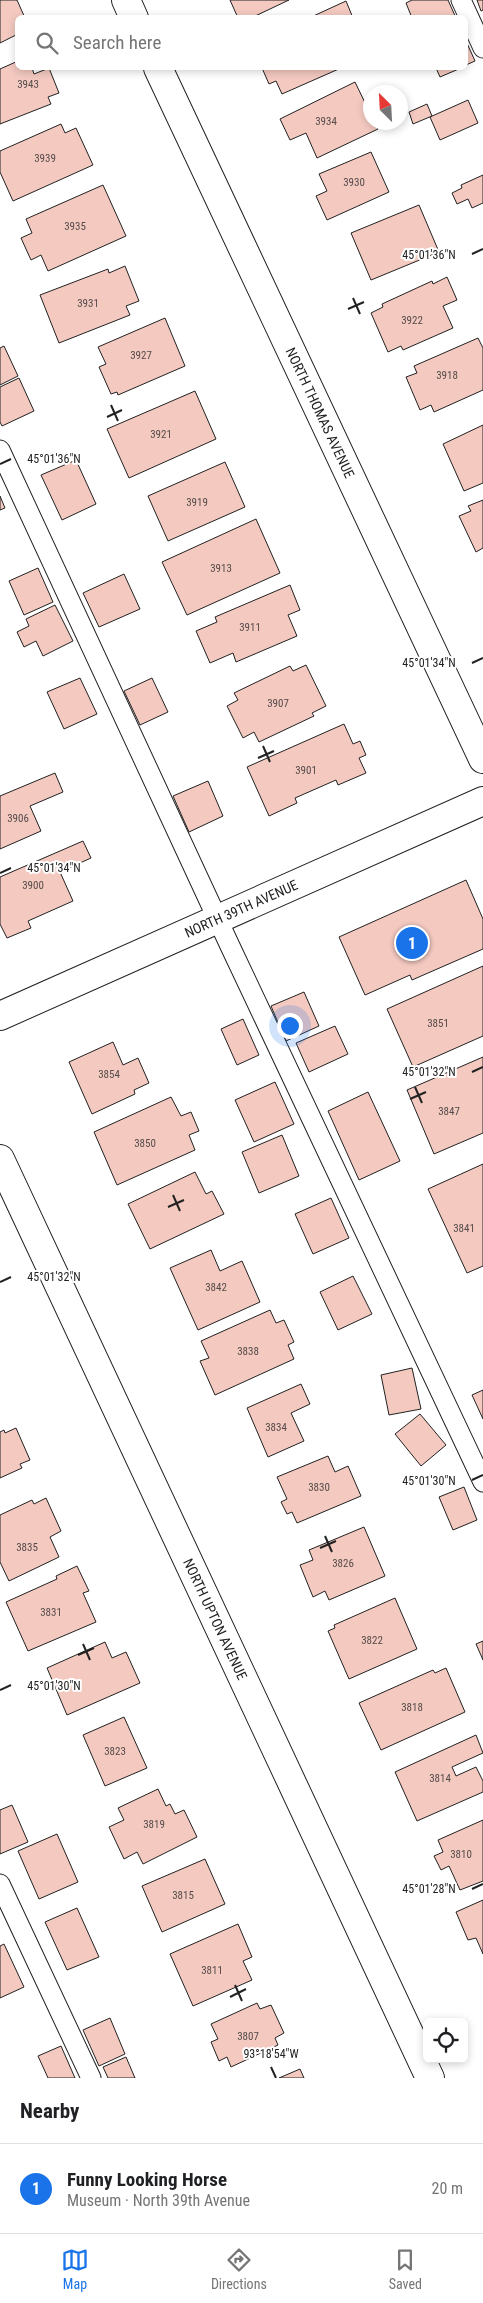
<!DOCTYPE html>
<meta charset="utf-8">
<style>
:root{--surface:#fff;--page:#f6f6f6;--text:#202124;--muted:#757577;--line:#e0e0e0;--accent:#1a73e8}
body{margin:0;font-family:"Roboto Condensed",sans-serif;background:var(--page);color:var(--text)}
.controls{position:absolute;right:15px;bottom:15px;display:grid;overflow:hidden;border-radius:8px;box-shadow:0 2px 8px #0003}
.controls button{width:45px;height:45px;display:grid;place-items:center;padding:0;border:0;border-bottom:1px solid var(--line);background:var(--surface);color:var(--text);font:25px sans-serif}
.compass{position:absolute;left:363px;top:85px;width:45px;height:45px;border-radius:50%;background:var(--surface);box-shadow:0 2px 8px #0003;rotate:336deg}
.you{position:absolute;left:289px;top:1025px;width:18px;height:18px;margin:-12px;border:4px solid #fff;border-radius:50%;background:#1a73e8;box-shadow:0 0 0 8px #1a73e833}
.badge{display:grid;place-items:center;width:32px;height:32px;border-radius:50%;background:var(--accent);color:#fff;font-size:16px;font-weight:700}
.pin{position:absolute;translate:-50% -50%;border:2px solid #fff;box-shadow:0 1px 5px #0006}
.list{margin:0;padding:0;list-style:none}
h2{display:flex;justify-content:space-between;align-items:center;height:65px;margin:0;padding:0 20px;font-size:21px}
h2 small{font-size:16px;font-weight:400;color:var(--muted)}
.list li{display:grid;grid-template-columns:32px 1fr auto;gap:15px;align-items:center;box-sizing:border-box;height:90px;padding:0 20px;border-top:1px solid var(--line)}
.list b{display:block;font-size:19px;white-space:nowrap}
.list p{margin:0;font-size:16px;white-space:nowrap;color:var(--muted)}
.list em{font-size:16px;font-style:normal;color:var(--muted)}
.icon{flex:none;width:28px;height:28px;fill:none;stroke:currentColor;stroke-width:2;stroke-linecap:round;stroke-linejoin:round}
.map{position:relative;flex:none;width:483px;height:2078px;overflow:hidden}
.search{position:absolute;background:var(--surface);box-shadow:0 2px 8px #0003;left:15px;right:15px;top:15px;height:55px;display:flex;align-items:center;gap:12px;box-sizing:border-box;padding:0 18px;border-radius:8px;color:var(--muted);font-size:19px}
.sheet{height:155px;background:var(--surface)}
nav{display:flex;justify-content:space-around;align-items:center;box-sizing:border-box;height:70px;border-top:1px solid var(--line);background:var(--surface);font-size:14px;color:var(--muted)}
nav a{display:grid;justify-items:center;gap:2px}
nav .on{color:var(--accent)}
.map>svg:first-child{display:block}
.building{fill:#f3c9c0;stroke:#222}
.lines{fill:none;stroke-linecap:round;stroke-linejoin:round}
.service-casing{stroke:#222;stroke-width:21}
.minor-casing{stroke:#222;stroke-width:30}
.service{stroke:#fff;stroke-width:19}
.minor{stroke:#fff;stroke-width:28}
.ticks{fill:none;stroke:#222;stroke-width:2}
.labels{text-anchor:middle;stroke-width:4;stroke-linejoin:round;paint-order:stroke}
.number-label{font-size:11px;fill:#564c4a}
.street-label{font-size:14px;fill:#222;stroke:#fff}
.ticks-label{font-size:12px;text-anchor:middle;fill:#222;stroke:#fff;stroke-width:4;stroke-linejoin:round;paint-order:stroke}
</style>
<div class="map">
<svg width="483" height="2078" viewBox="0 0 483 2078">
<rect width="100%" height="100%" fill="#fff"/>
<!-- building -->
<g class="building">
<path d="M0,0H17L25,18H18V34L0,43Z"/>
<path d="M230,0H289L251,18H238Z"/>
<path d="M412,0H448L456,18H412L406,3Z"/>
<path d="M477,0H483V10L481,11Z"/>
<path d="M346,1L353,18H309Z"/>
<path d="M466,41L475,61L466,65Z"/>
<path d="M18,61V68H32L34,74L49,68L59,93L48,97L51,104L0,124V69Z"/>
<path d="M262,68H341L282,94L276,81L269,84Z"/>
<path d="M436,68H461L440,77Z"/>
<path d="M355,82L370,113V122H375L378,129L317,158L306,133L290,140L280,119Z"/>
<path d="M468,100L478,123L440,140L430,117Z"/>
<path d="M427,104L432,116L413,124L409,112Z"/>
<path d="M61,124L65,133L76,128L93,165L13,201L0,172V151Z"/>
<path d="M371,152L389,192L327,220L316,196L327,191L319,174Z"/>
<path d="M483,175V203L472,208L468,199L457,204L452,193L462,188L461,185Z"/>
<path d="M103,185L126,236L48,271L41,255L31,260L21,238L32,233L26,219Z"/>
<path d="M419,205L439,252L371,280L351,233Z"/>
<path d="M125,266L139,301L126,306L130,315L59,343L40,295L108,269L109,273Z"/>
<path d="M447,277L457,300L443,306L453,328L403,350L401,346L388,352L371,313L383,307L382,304L432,281L433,284Z"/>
<path d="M165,318L185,366L118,395L117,392L111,394L99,367L106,364L98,347Z"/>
<path d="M478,338L483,348V390L434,412L431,405L420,410L406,377L417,373L414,366Z"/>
<path d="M4,346L18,376L0,385V348Z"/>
<path d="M19,378L34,411L2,426L0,422V387Z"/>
<path d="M195,391L216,439L129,478L107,429Z"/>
<path d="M483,425V483L464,491L443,444Z"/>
<path d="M76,460L96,504L62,520L41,475Z"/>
<path d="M225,462L245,507L168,541L148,496Z"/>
<path d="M0,496L5,508L0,510Z"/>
<path d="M483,500V548L476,552L459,516L471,511L468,506Z"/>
<path d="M256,519L280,573L187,615L162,562Z"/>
<path d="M38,568L53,602L24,615L9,581Z"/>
<path d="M124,574L140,609L99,627L83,593Z"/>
<path d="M290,585L300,610L288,615L297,636L236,662L233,653L210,663L196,631L217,622L215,617Z"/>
<path d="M55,605L73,641L43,656L36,641L24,647L17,632L29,626L26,619Z"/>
<path d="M306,665L326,706L312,713L314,716L259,742L254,732L243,738L227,706L238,700L234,693L290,666L293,671Z"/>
<path d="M80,678L97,714L64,729L47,692Z"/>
<path d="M152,678L168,712L140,725L124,691Z"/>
<path d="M344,724L353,744L360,741L366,755L359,758L366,773L338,785L336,780L295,798L297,803L269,816L247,767Z"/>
<path d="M55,773L63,792L30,806L41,831L0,849V796Z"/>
<path d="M208,781L223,816L189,832L173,796Z"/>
<path d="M83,841L91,858L60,872L73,901L28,921L31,928L7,938L0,924V877Z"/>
<path d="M466,880L483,919V949L412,980L410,975L365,995L339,937Z"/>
<path d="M483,966V1036L413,1067L387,1009Z"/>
<path d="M304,992L319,1026L286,1041L271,1006Z"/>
<path d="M243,1019L259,1055L237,1065L221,1029Z"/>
<path d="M335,1026L348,1054L309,1072L296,1043Z"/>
<path d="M113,1042L123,1065L138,1058L149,1083L134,1090L135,1094L92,1114L69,1062Z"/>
<path d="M483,1057V1133L434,1154L407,1090Z"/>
<path d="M275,1082L294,1124L254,1142L235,1100Z"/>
<path d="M368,1092L400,1161L359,1180L328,1111Z"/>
<path d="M171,1097L181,1116L191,1112L199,1131L189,1135L195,1150L117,1185L94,1132Z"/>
<path d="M282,1135L299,1176L259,1193L242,1152Z"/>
<path d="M483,1164V1266L467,1273L428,1189Z"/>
<path d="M195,1172L206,1194L212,1191L224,1214L150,1249L128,1204Z"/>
<path d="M331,1198L349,1238L313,1254L295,1214Z"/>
<path d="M211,1250L220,1271L242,1261L260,1302L198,1330L170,1268Z"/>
<path d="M353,1276L372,1314L338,1330L320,1292Z"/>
<path d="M270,1310L276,1323L284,1320L294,1342L288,1345L294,1359L215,1395L200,1361L209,1358L201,1341Z"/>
<path d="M412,1368L421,1409L389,1415L381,1375Z"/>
<path d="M301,1384L310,1404L291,1413L304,1441L268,1457L247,1408Z"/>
<path d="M483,1390V1419L472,1395Z"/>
<path d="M420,1414L446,1445L421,1466L395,1434Z"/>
<path d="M16,1428L30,1460L20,1464L22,1468L0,1478V1432L4,1430L5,1433Z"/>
<path d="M328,1456L335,1472L348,1466L361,1496L297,1523L292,1512L287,1514L281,1502L287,1499L277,1477Z"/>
<path d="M464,1487L477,1520L453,1530L439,1497Z"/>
<path d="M46,1498L61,1531L50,1537L59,1557L9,1581L0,1562V1515L32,1500L34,1504Z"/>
<path d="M364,1527L385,1576L329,1600L325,1591L313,1597L300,1565L313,1560L309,1550Z"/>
<path d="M77,1566L89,1591L83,1593L96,1622L28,1651L6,1602L57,1579L56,1576Z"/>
<path d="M395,1598L417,1649L349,1679L328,1631L335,1628L334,1625Z"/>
<path d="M483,1641V1660L476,1644Z"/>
<path d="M105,1642L112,1658L126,1652L140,1683L67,1715L47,1668Z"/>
<path d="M446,1668L465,1712L381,1750L359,1703L433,1670L435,1673Z"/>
<path d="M124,1717L147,1768L105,1786L83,1735Z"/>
<path d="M476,1735L483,1753L452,1767L456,1776L476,1767L483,1781V1792L417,1821L395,1772Z"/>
<path d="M158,1789L166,1806L170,1804L175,1814L184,1810L197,1837L143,1864L137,1852L124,1859L109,1827L124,1820L118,1808Z"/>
<path d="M12,1805L28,1842L0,1854V1810Z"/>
<path d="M483,1820V1881L460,1890L449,1866L441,1870L434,1856L443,1852L438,1840Z"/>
<path d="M57,1834L78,1882L39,1899L18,1851Z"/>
<path d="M205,1859L225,1904L162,1932L142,1886Z"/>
<path d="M483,1900V1954L476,1938L468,1940L456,1912Z"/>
<path d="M77,1908L99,1957L67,1970L45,1922Z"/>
<path d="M238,1924L252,1957L243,1961L252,1980L193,2006L170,1954Z"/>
<path d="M4,1944L24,1987L0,1998V1946Z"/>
<path d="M257,2003L260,2009L271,2005L284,2033L275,2038L278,2045L231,2067L227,2057L219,2061L211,2042L218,2039L211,2024Z"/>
<path d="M110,2018L125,2054L99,2066L83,2030Z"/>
<path d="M61,2046L75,2078H48L38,2056Z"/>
<path d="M126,2057L135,2078H108L103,2067Z"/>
<path d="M300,2069L304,2078H279Z"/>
</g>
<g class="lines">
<!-- service casing -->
<g class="service-casing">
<g id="service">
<path d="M461,0L483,48"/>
<path d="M0,450L230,946L483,1482"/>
<path d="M0,1884L91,2078"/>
</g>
</g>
<!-- minor casing -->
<g class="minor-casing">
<g id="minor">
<path d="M126,0L134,18"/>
<path id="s1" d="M158,68L483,759"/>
<path id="s2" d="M0,1016L483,801"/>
<path id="s3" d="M0,1159L430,2078"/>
</g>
</g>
<!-- service -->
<use href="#service" class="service"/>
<!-- minor -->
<use href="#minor" class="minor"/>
</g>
<!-- ticks -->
<path class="ticks" d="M472,254L483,249M353,298L360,314M348,309L364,302M111,405L118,421M107,417L122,410M0,464L11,459M472,663L483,658M263,746L270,762M258,758L274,751M0,873L11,868M472,1072L483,1067M415,1087L422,1103M410,1099L426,1092M173,1195L180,1211M168,1207L184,1200M0,1282L11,1277M472,1480L483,1475M325,1536L332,1552M320,1548L336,1541M83,1644L90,1660M78,1655L94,1648M0,1690L11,1685M472,1889L483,1884M235,1985L242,2001M230,1997L246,1989M271,2067L276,2078"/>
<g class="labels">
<!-- number labels -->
<g class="number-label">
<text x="28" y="88">3943</text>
<text x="326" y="125">3934</text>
<text x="45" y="162">3939</text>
<text x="354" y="186">3930</text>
<text x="75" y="230">3935</text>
<text x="88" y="307">3931</text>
<text x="412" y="324">3922</text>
<text x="141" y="359">3927</text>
<text x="447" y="379">3918</text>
<text x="161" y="438">3921</text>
<text x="197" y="506">3919</text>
<text x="221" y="572">3913</text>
<text x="250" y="631">3911</text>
<text x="278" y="707">3907</text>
<text x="306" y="774">3901</text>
<text x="18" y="822">3906</text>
<text x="33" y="889">3900</text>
<text x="438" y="1027">3851</text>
<text x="109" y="1078">3854</text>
<text x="449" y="1115">3847</text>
<text x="145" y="1147">3850</text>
<text x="464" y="1232">3841</text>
<text x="216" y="1291">3842</text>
<text x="248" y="1355">3838</text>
<text x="276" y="1431">3834</text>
<text x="319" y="1491">3830</text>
<text x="27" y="1551">3835</text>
<text x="343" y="1567">3826</text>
<text x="51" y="1616">3831</text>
<text x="372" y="1644">3822</text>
<text x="412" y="1711">3818</text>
<text x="115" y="1755">3823</text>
<text x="440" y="1782">3814</text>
<text x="154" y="1828">3819</text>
<text x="461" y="1858">3810</text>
<text x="183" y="1899">3815</text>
<text x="212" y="1974">3811</text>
<text x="248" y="2040">3807</text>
</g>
<!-- street labels -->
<g class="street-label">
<text dy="5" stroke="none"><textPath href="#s1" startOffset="381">NORTH THOMAS AVENUE</textPath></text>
<text dy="5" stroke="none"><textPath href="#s2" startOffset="264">NORTH 39TH AVENUE</textPath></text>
<text dy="5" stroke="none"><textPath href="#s3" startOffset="508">NORTH UPTON AVENUE</textPath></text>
</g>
</g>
<g class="ticks-label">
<text x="429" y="259">45°01'36"N</text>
<text x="54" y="463">45°01'36"N</text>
<text x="429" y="667">45°01'34"N</text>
<text x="54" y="872">45°01'34"N</text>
<text x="429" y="1076">45°01'32"N</text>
<text x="54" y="1281">45°01'32"N</text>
<text x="429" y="1485">45°01'30"N</text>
<text x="54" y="1690">45°01'30"N</text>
<text x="429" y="1893">45°01'28"N</text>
<text x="271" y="2058">93°18'54"W</text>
</g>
</svg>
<div class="controls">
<button><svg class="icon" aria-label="locate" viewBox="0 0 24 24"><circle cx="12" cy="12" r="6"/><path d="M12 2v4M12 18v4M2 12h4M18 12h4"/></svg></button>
</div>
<svg class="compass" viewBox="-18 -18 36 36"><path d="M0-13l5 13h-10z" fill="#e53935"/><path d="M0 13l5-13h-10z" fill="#757577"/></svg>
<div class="you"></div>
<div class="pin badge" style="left:412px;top:943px">1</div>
<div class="search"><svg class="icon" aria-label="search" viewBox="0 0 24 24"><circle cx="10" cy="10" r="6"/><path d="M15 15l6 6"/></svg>Search here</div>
</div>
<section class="sheet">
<h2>Nearby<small></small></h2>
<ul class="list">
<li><span class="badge">1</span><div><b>Funny Looking Horse</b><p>Museum · North 39th Avenue</p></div><em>20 m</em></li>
</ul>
</section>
<nav>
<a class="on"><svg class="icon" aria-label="map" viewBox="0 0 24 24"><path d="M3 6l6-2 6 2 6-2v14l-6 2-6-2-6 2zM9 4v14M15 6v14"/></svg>Map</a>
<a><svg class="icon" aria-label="directions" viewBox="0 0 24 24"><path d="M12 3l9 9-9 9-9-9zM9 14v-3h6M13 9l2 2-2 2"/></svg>Directions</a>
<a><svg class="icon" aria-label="saved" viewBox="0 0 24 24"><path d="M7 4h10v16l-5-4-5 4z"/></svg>Saved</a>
</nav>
